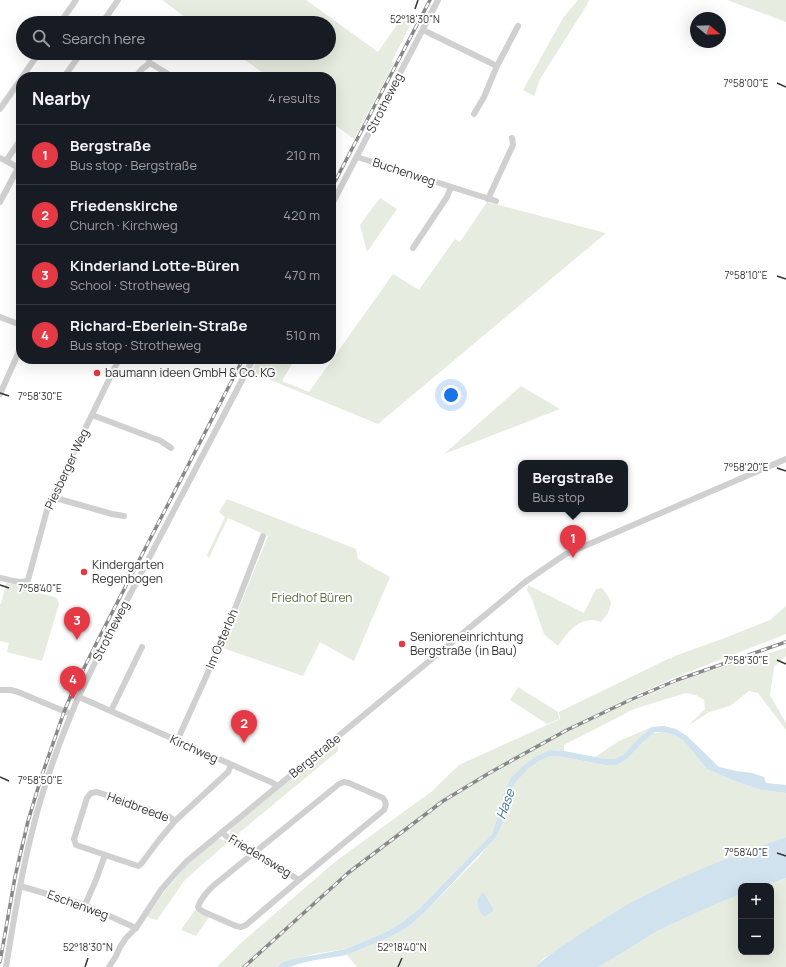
<!DOCTYPE html>
<meta charset="utf-8">
<style>
:root{--surface:#171b24;--page:#242831;--text:#f1f3f6;--muted:#9ea1a6;--line:#363941;--accent:#e63946}
body{margin:0;font-family:Manrope,sans-serif;background:var(--page);color:var(--text)}
.controls{position:absolute;right:12px;bottom:12px;display:grid;overflow:hidden;border-radius:8px;box-shadow:0 4px 16px #0002}
.controls button{width:36px;height:36px;display:grid;place-items:center;padding:0;border:0;border-bottom:1px solid var(--line);background:var(--surface);color:var(--text);font:20px sans-serif}
.compass{position:absolute;left:690px;top:12px;width:36px;height:36px;border-radius:50%;background:var(--surface);box-shadow:0 4px 16px #0002;rotate:109deg}
.you{position:absolute;left:451px;top:395px;width:14px;height:14px;margin:-10px;border:3px solid #fff;border-radius:50%;background:#1a73e8;box-shadow:0 0 0 6px #1a73e833}
.badge{display:grid;place-items:center;width:26px;height:26px;border-radius:50%;background:var(--accent);color:#fff;font-size:13px;font-weight:700}
.pin{position:absolute;translate:-50% -33px;filter:drop-shadow(0 1px 2px #0008)}
.pin::after{content:'';position:absolute;top:21px;width:14px;height:12px;background:inherit;clip-path:polygon(0 0,100% 0,50% 100%)}
.popup{position:absolute;left:518px;top:460px;width:110px;height:52px;box-sizing:border-box;display:grid;place-content:center;border-radius:8px;background:var(--surface);filter:drop-shadow(0 1px 3px #0005);font-size:13px;white-space:nowrap;color:var(--muted)}
.popup b{font-size:15px;color:var(--text)}
.popup::after{content:'';position:absolute;left:50%;top:100%;margin-left:-8px;border:8px solid transparent;border-top-color:var(--surface)}
.list{margin:0;padding:0;list-style:none}
h2{display:flex;justify-content:space-between;align-items:center;height:52px;margin:0;padding:0 16px;font-size:17px}
h2 small{font-size:13px;font-weight:400;color:var(--muted)}
.list li{display:grid;grid-template-columns:26px 1fr auto;gap:12px;align-items:center;box-sizing:border-box;height:60px;padding:0 16px;border-top:1px solid var(--line)}
.list b{display:block;font-size:15px;white-space:nowrap}
.list p{margin:0;font-size:13px;white-space:nowrap;color:var(--muted)}
.list em{font-size:13px;font-style:normal;color:var(--muted)}
.icon{flex:none;width:22px;height:22px;fill:none;stroke:currentColor;stroke-width:2;stroke-linecap:round;stroke-linejoin:round}
.map{position:relative;flex:none;width:786px;height:967px;overflow:hidden}
.search{position:absolute;background:var(--surface);box-shadow:0 4px 16px #0002;left:16px;top:16px;width:320px;height:44px;display:flex;align-items:center;gap:10px;box-sizing:border-box;padding:0 14px;border-radius:22px;color:var(--muted);font-size:15px}
.panel{position:absolute;background:var(--surface);box-shadow:0 4px 16px #0002;left:16px;top:72px;width:320px;height:292px;border-radius:16px}
.map>svg:first-child{display:block}
.green{fill:#e6ecdf}
.water{fill:#cfe2ee}
.lines{fill:none;stroke-linecap:round;stroke-linejoin:round}
.minor{stroke:#d0d0d0;stroke-width:6}
.rail-casing{stroke:#888;stroke-width:3.5}
.rail{stroke:#fff;stroke-width:2;stroke-dasharray:6;stroke-linecap:butt}
.ticks{fill:none;stroke:#333;stroke-width:1.5}
.poi-dot{fill:#e63946;stroke:#fff;stroke-width:1.5}
.labels{text-anchor:middle;stroke-width:4;stroke-linejoin:round;paint-order:stroke}
.street-label{font-size:12px;fill:#333;stroke:#fff}
.poi-label{font-size:12px;fill:#333;stroke:#fff;text-anchor:start}
.park-label{font-size:12px;fill:#56703f;stroke:#fff}
.water-label{font-size:13px;font-style:italic;fill:#3f7597;stroke:#fff}
.ticks-label{font-size:10px;text-anchor:middle;fill:#333;stroke:#fff;stroke-width:4;stroke-linejoin:round;paint-order:stroke}
</style>
<div class="map">
<svg width="786" height="967" viewBox="0 0 786 967">
<rect width="100%" height="100%" fill="#fff"/>
<!-- green -->
<g class="green">
<path d="M162,0H306L378,52L403,16L412,22L392,61L394,63L354,139L331,122V77H269L235,53H329V23H193Z"/>
<path d="M578,0H589L585,8L540,79L534,96L523,90L563,18Z"/>
<path d="M727,0H786V22Z"/>
<path d="M380,198L397,209L367,252L360,225Z"/>
<path d="M487,202L606,233L378,424L251,372L258,359H282L292,364L282,381L309,392L393,274L419,290L455,239L460,242Z"/>
<path d="M521,386L560,409L444,454Z"/>
<path d="M227,499L356,549L358,559L390,577L354,661L320,642L303,676L223,648L268,536L228,518L209,558L207,555L225,517L219,512Z"/>
<path d="M6,583L21,585L24,589L55,597L57,599L59,604L42,661L7,652L9,643L0,641V604H1Z"/>
<path d="M528,585L584,613L596,589L602,588L608,596L611,603L608,613L601,622C598,621 595,620 592,620C576,620 566,635 558,646L544,634L532,599L527,590Z"/>
<path d="M786,606V634L676,677L629,698L631,702L678,682L709,671L786,648V656L774,667L770,695L786,723V730L758,693L749,691L730,706L709,712L688,726L705,709L704,700L696,695L686,693L634,709L564,745V751L550,750L538,755L504,792L496,822L492,834L420,908L404,921L388,931L346,949L314,954L280,964L277,967H217L241,943L336,861L431,792L459,765L560,719L559,712L670,658L672,659V657L722,639L770,620Z"/>
<path d="M518,687L558,712L559,719L547,724L510,700Z"/>
<path d="M652,727L639,738L624,754L615,759H606L595,757L619,741Z"/>
<path d="M664,732L674,735L683,740L707,769L732,780L761,790L786,793V837L761,846L544,958L535,967H357L347,955L392,936L408,927L424,913L480,856L502,824L509,795L516,782L528,769L541,760L551,756L563,757L605,765H617L627,759L644,741L654,733Z"/>
<path d="M334,743L338,747V751L234,837L230,835V831L232,827Z"/>
<path d="M217,839H221L228,842L195,871L184,881L157,920L147,917L164,892L189,863Z"/>
<path d="M786,878V967H599L659,930L716,904L741,894V952H771V886H763Z"/>
<path d="M195,910L209,917L196,936L181,930Z"/>
</g>
<!-- water -->
<g class="water">
<path d="M664,726L676,729L687,736L719,767L736,771L752,773L764,777L766,783L786,785V793L761,790L732,780L707,769L683,740L674,735L664,732H655L644,741L627,759L617,765H605L563,757L551,756L541,760L528,769L516,782L509,795L502,824L496,837L424,913L408,927L392,936L347,955L315,960L298,964L290,967H277L280,964L289,960L346,949L388,931L404,921L420,908L492,834L496,822L504,792L511,778L524,765L538,755L550,750L564,751L606,759H615L624,754L639,738L652,727Z"/>
<path d="M786,837V878L763,886H741V894L716,904L659,930L599,967H535C549,954 566,944 582,933C601,921 622,907 642,897C688,873 737,854 786,837Z"/>
<path d="M482,893H484L493,909V911L486,916H483C477,906 475,902 482,893Z"/>
</g>
<g class="lines">
<!-- minor -->
<g class="minor">
<path d="M60,23L76,0"/>
<path d="M102,23L118,0"/>
<path d="M423,30L497,66"/>
<path d="M144,53L147,55L150,63L173,77"/>
<path d="M22,77L39,53"/>
<path d="M64,77L81,53"/>
<path d="M135,77L142,69L150,63"/>
<path d="M0,109L21,79"/>
<path d="M474,114L484,97L497,66L518,26"/>
<path d="M357,157L496,201"/>
<path d="M0,158L12,164L18,168H21"/>
<path d="M6,161L21,139"/>
<path d="M488,199L513,145L512,138"/>
<path d="M0,202L18,168"/>
<path d="M331,206L438,0"/>
<path d="M413,248L447,197L451,187"/>
<path d="M0,317L21,325"/>
<path d="M195,359L202,361"/>
<path d="M0,394L21,347"/>
<path d="M92,415L161,441L171,448"/>
<path d="M52,497L112,514L124,516"/>
<path d="M0,578C8,579 21,585 28,580L47,510L52,497L119,359"/>
<path d="M0,690H11L18,692L71,714"/>
<path d="M79,697L273,783L277,786"/>
<path d="M111,711L142,647"/>
<path d="M177,741L224,637L263,536"/>
<path d="M344,782L349,783L383,798C387,803 386,805 384,810L299,880L246,925L241,927L236,926L204,912L199,909L198,907C201,898 207,892 213,886L339,784Z"/>
<path d="M175,821L168,816L97,792L91,793L87,798L74,839L76,845L138,866L141,864L159,840L175,821L228,772L231,765"/>
<path d="M222,832L227,837L299,880"/>
<path d="M20,886L85,905L136,928"/>
<path d="M85,905L96,880L105,855"/>
<path d="M6,967C13,923 20,879 31,836C42,789 59,742 78,698C86,681 94,665 102,648L253,359"/>
<path d="M109,967L116,956L120,947L126,938L136,928L161,890L174,875L187,861L525,582L554,562L566,554L786,459"/>
</g>
<!-- rail casing -->
<g class="rail-casing">
<g id="rail">
<path d="M331,189L430,0"/>
<path d="M0,962L15,877L28,821L42,775L64,712L75,686L99,638L243,359"/>
<path d="M244,967L348,873L443,801L491,772L567,730L630,700L677,680L786,642"/>
</g>
</g>
<!-- rail -->
<use href="#rail" class="rail"/>
</g>
<!-- ticks -->
<path class="ticks" d="M415,9L418,0M777,83L786,87M777,276L786,279M0,393L9,396M777,468L786,471M0,585L9,588M777,660L786,664M0,777L9,781M777,853L786,856M85,967L88,958M398,967L402,958"/>
<!-- markers -->
<g class="poi-dot">
<circle cx="97" cy="373" r="4"/>
<circle cx="84" cy="572" r="4"/>
<circle cx="402" cy="644" r="4"/>
</g>
<g class="labels">
<!-- street labels -->
<g class="street-label">
<text transform="translate(385 103) rotate(-63)" y="4">Strotheweg</text>
<text transform="translate(404 172) rotate(18)" y="4">Buchenweg</text>
<text transform="translate(67 469) rotate(-65)" y="4">Piesberger Weg</text>
<text transform="translate(111 631) rotate(-63)" y="4">Strotheweg</text>
<text transform="translate(222 639) rotate(-67)" y="4">Im Osterloh</text>
<text transform="translate(194 749) rotate(24)" y="4">Kirchweg</text>
<text transform="translate(315 756) rotate(-39)" y="4">Bergstraße</text>
<text transform="translate(138 807) rotate(20)" y="4">Heidbreede</text>
<text transform="translate(260 856) rotate(31)" y="4">Friedensweg</text>
<text transform="translate(78 905) rotate(20)" y="4">Eschenweg</text>
</g>
<!-- poi labels -->
<g class="poi-label">
<text x="105" y="377">baumann ideen GmbH &amp; Co. KG</text>
<text x="92" y="569">Kindergarten<tspan x="92" dy="14">Regenbogen</tspan></text>
<text x="410" y="641">Senioreneinrichtung<tspan x="410" dy="14">Bergstraße (in Bau)</tspan></text>
</g>
<!-- park labels -->
<g class="park-label">
<text x="312" y="602">Friedhof Büren</text>
</g>
<!-- water labels -->
<g class="water-label">
<text transform="translate(505 804) rotate(-70)" y="5">Hase</text>
</g>
</g>
<g class="ticks-label">
<text x="415" y="23">52°18'30"N</text>
<text x="746" y="87">7°58'00"E</text>
<text x="746" y="279">7°58'10"E</text>
<text x="40" y="400">7°58'30"E</text>
<text x="746" y="471">7°58'20"E</text>
<text x="40" y="592">7°58'40"E</text>
<text x="746" y="664">7°58'30"E</text>
<text x="40" y="784">7°58'50"E</text>
<text x="746" y="856">7°58'40"E</text>
<text x="88" y="951">52°18'30"N</text>
<text x="402" y="951">52°18'40"N</text>
</g>
</svg>
<div class="controls">
<button>+</button>
<button>−</button>
</div>
<svg class="compass" viewBox="-18 -18 36 36"><path d="M0-13l5 13h-10z" fill="#e53935"/><path d="M0 13l5-13h-10z" fill="#9ea1a6"/></svg>
<div class="you"></div>
<div class="pin badge" style="left:573px;top:558px">1</div>
<div class="popup"><b>Bergstraße</b>Bus stop</div>
<div class="pin badge" style="left:244px;top:743px">2</div>
<div class="pin badge" style="left:77px;top:640px">3</div>
<div class="pin badge" style="left:73px;top:699px">4</div>
<div class="search"><svg class="icon" aria-label="search" viewBox="0 0 24 24"><circle cx="10" cy="10" r="6"/><path d="M15 15l6 6"/></svg>Search here</div>
<section class="panel">
<h2>Nearby<small>4 results</small></h2>
<ul class="list">
<li><span class="badge">1</span><div><b>Bergstraße</b><p>Bus stop · Bergstraße</p></div><em>210 m</em></li>
<li><span class="badge">2</span><div><b>Friedenskirche</b><p>Church · Kirchweg</p></div><em>420 m</em></li>
<li><span class="badge">3</span><div><b>Kinderland Lotte-Büren</b><p>School · Strotheweg</p></div><em>470 m</em></li>
<li><span class="badge">4</span><div><b>Richard-Eberlein-Straße</b><p>Bus stop · Strotheweg</p></div><em>510 m</em></li>
</ul>
</section>
</div>
